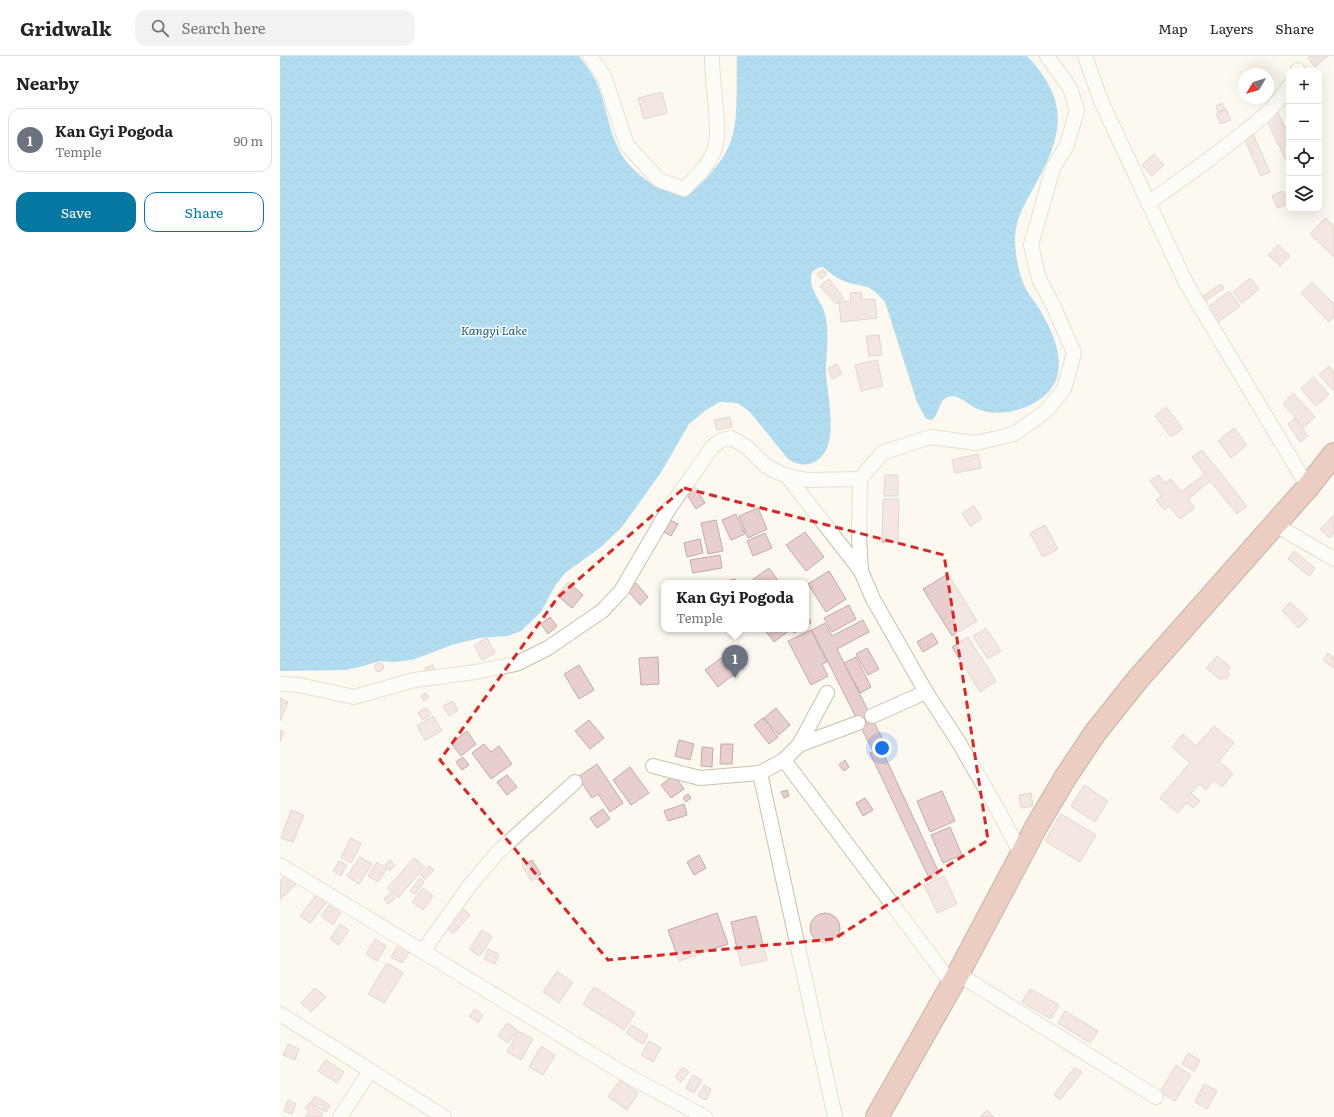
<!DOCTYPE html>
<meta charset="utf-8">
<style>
:root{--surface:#fff;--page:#f2f2f2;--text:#222;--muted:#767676;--line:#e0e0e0;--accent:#0677a1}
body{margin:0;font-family:Literata,serif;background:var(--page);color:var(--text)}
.controls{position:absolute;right:12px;top:12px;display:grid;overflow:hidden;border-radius:8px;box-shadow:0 4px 16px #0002}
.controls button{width:36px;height:36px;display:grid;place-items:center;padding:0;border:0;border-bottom:1px solid var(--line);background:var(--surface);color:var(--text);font:20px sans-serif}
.compass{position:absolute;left:958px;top:12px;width:36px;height:36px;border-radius:50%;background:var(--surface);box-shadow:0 4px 16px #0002;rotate:232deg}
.you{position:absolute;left:602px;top:692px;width:14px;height:14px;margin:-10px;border:3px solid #fff;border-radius:50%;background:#1a73e8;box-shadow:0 0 0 6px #1a73e833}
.badge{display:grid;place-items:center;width:26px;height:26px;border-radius:50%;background:var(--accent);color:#fff;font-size:13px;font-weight:700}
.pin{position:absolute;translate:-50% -33px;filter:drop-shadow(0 1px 2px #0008)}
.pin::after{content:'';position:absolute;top:21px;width:14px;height:12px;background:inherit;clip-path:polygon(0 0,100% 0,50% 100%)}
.popup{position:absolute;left:381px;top:524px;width:148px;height:52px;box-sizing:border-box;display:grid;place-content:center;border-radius:8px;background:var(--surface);filter:drop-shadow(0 1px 3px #0005);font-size:13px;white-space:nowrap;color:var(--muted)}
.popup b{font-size:15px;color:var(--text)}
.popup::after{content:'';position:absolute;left:50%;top:100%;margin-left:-8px;border:8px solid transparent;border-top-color:var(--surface)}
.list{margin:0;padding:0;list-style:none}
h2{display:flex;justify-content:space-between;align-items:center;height:52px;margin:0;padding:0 16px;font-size:17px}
h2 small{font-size:13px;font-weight:400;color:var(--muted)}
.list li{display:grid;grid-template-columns:26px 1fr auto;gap:12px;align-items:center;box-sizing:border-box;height:64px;margin:0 8px 8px;padding:0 8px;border:1px solid var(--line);border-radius:12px}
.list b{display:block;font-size:15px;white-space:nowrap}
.list p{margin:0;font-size:13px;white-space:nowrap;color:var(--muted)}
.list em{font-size:13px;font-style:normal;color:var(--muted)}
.actions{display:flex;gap:8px;padding:12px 16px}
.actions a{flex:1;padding:9px 0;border:1px solid var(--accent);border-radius:12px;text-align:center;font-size:14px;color:var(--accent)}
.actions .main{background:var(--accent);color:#fff}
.icon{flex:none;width:22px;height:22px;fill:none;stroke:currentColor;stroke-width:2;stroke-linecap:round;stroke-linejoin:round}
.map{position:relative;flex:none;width:1054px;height:1061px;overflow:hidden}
header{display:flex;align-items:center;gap:24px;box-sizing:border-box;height:56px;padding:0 20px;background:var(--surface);border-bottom:1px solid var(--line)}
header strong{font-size:19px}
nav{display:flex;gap:22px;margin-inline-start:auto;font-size:14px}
.search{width:280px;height:36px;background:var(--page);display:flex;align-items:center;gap:10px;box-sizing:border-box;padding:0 14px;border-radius:12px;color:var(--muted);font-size:15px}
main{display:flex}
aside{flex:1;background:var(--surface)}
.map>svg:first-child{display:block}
.water{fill:url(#water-waves)}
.building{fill:#e8cecd;stroke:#c3aaa8}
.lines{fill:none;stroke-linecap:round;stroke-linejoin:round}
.minor-casing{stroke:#cbbfac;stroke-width:16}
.trunk-casing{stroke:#895948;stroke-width:24}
.minor{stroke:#fff;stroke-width:14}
.trunk{stroke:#d49a88;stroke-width:22}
.marked{fill:none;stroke:#d62828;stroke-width:3;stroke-dasharray:8 5;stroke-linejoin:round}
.labels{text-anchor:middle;stroke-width:3;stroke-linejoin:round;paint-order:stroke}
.water-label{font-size:12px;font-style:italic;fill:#0c5a7d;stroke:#fff}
</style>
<header>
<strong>Gridwalk</strong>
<div class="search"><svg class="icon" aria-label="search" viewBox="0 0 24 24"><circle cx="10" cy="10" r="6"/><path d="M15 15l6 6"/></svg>Search here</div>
<nav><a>Map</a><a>Layers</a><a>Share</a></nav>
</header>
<main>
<aside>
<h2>Nearby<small></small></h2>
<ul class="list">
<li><span class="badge" style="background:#6b7280">1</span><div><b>Kan Gyi Pogoda</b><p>Temple</p></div><em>90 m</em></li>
</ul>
<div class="actions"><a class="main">Save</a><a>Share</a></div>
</aside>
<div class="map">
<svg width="1054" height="1061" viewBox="0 0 1054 1061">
<defs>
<pattern id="water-waves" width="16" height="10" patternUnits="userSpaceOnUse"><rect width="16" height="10" fill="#57b9ee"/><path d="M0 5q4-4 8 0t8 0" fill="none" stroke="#4b9ecb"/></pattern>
</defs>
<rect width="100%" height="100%" fill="#fdf9f1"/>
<!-- water -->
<path class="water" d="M0,0H299C305,8 312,17 316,25C328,51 328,81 346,105C361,123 390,146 414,132C422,128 429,120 434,113C444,101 451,89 454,73C458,54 456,21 457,0H747C792,47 782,82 753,133C744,149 736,163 735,181C735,197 738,216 745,231C748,238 754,244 758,251C771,271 788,306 773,330C759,351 725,362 700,354C689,351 680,337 668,341C658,344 660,358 652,364L646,363L637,346L605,246C587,225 585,233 564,225C556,222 550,217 543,211C537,212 531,214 531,222C530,235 542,246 545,258C550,278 546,296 546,316C547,340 561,391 536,405C527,411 517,409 508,403L469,355L457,347L440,346L426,354L409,368L382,415L342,471L320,492L285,517L275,530L261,556L241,575L228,580L199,582L172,589L135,603L124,605L113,606L99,605L84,610L65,614L0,615Z"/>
<!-- building -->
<g class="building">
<path d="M1031,0H1048L1035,11L1028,2Z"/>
<path d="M382,36L387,57L364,63L358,42Z"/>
<path d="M942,47L945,53L938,56L936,50Z"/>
<path d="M946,53L951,64L941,68L936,58Z"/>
<path d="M998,57L1009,80V111L986,62Z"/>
<path d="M973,78L990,116L981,120L964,82Z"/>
<path d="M874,98L884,109L872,120L862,109Z"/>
<path d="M1003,135L1009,147L998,152L992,140Z"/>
<path d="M1045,162L1054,170V201L1030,178Z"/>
<path d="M998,189L1010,200L1000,210L988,199Z"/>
<path d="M543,213L547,218L541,223L537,218Z"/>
<path d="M970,222L979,233L962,247L953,236Z"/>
<path d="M549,223L564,242L556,248L540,230Z"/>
<path d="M1032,226L1054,248V261L1049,266L1021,237Z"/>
<path d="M941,228L944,232L926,245L923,240Z"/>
<path d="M949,235L960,250L937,267L927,252Z"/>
<path d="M581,236L582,244L595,243L597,262L561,266L559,246L571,245L570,237Z"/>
<path d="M599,279L602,299L589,300L586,280Z"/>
<path d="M597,304L603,330L581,335L575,309Z"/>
<path d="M557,308L562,318L552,323L548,312Z"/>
<path d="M1049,310L1054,316V335L1039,319Z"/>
<path d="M1033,321L1049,338L1036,350L1021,333Z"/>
<path d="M1013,337L1035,361L1024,371L1003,348Z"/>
<path d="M886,351L903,373L891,381L875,360Z"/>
<path d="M450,361L452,371L437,374L434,364Z"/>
<path d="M1015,362L1028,380L1020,386L1008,368Z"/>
<path d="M954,372L967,389L951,402L938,385Z"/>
<path d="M922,394L967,450L957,458L930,425L908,443L915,452L900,463L889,450L884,454L876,444L882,440L870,425L878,419L885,427L891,423L901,436L925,418L912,401Z"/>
<path d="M698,398L701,412L675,417L672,404Z"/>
<path d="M605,419H618V440H604Z"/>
<path d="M413,428L425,447L416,453L404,434Z"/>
<path d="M603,443H619L618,486H602Z"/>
<path d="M694,450L702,463L690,470L682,457Z"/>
<path d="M478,452L487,473L468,482L459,460Z"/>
<path d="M456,458L465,478L451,484L442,464Z"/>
<path d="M1054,459V477L1050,482L1040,473Z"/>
<path d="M390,464L398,468L391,480L384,476Z"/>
<path d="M436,464L443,495L428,498L421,467Z"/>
<path d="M765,469L778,493L763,501L750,477Z"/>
<path d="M525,476L544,501L526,515L506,489Z"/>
<path d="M485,477L492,492L473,500L467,485Z"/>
<path d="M420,483L423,497L407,501L404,487Z"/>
<path d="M1014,495L1035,512L1029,520L1008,503Z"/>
<path d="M440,499L442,512L413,517L410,504Z"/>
<path d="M489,512L500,527H468Z"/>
<path d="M549,515L566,543L546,556L528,528Z"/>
<path d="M668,518L697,565L672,580L643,533Z"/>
<path d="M455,523L456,527H438Z"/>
<path d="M288,526L303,539L292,552L277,539Z"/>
<path d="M356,527L368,541L360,549L347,534Z"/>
<path d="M1010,546L1028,563L1019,572L1002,555Z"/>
<path d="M569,549L576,563L552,576L544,562Z"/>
<path d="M526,557L531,567L526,570Z"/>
<path d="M270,561L277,570L268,578L261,568Z"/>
<path d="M583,564L589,576L557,593L604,686L592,693L532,574L545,567L552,580Z"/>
<path d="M706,572L721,595L708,603L693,580Z"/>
<path d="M484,573H509L510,574L494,586Z"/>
<path d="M512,573H521L514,577Z"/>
<path d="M531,574L547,606L542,608L548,620L531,629L508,585Z"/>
<path d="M652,577L658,587L643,596L637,586Z"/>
<path d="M688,581L716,625L700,636L672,591Z"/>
<path d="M207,582L215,597L202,604L194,589Z"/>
<path d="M587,592L599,613L588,619L576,598Z"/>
<path d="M1048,597L1054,602V612L1043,604Z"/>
<path d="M445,599L457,616L438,631L425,614Z"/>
<path d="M937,600L950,611L947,616L950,619L946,623L944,621L941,624L926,612Z"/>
<path d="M378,601L379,628L361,629L359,602Z"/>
<path d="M576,601L591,631L580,637L564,607Z"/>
<circle cx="99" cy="611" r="4.5"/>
<path d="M153,609L155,615L148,618L145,612Z"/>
<path d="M299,609L314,634L299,643L284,618Z"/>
<path d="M146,637L149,642L144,645L141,640Z"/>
<path d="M0,642L8,646L0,665Z"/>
<path d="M173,645L178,654L169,660L163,650Z"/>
<path d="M146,651L151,658L143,664L138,657Z"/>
<path d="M496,652L510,669L499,679L484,662Z"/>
<path d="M153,660L162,675L145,684L137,670Z"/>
<path d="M483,662L498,681L489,688L474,669Z"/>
<path d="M309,664L324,682L310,693L295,675Z"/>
<path d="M934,670L954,687L939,705L953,718L942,731L934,724L926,734L919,728L911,737L920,745L913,752L907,747L898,757L880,742L910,707L892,691L903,678L916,690Z"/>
<path d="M0,674L4,676L0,686Z"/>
<path d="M187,675L196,688L181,700L171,687Z"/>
<path d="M399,684L414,688L410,704L395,700Z"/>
<path d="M204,688L211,696L219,690L232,708L211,723L192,697Z"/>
<path d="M441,688H453L452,708H440Z"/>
<path d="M422,691L433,692L432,711L421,710Z"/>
<path d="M601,692L660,819L650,824L590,697Z"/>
<path d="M183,701L189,709L182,714L176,706Z"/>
<path d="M565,704L569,711L564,715L559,709Z"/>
<path d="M317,708L343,747L330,756L318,738L312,742L298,721Z"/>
<path d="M350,711L369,737L351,749L333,724Z"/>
<path d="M227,719L237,731L227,739L217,726Z"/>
<path d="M394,719L404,733L391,742L381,729Z"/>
<path d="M804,729L828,745L815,766L791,750Z"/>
<path d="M507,734L509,740L504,742L501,736Z"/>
<path d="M662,735L675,765L650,776L637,745Z"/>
<path d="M751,737L753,750L741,752L739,739Z"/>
<path d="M408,738L411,742L406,746L403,742Z"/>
<path d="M585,742L593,754L583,760L576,747Z"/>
<path d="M404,748L407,759L388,765L384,755Z"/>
<path d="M323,753L330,763L317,772L310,762Z"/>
<path d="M11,754L24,759L13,786L1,782Z"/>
<path d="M781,758L816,779L800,806L765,785Z"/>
<path d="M670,771L682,799L663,807L651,779Z"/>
<path d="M71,782L81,788L71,807L61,801Z"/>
<path d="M419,799L426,812L414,819L407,806Z"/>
<path d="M80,801L92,808L79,828L67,820Z"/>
<path d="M134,802L145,811L118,842L107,832Z"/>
<path d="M110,804L115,809L110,815L105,809Z"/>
<path d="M252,804L261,818L252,825L242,810Z"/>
<path d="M59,805L67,809L61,820L53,815Z"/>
<path d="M97,806L107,813L98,826L88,820Z"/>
<path d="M149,810L154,814L145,823L141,819Z"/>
<path d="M6,818L16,828L0,844V825Z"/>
<path d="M664,820L677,848L657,857L644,829Z"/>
<path d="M140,822L144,826L135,838L130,835Z"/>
<path d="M143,832L153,840L143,854L132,846Z"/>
<path d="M110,837L115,842L108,848L104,843Z"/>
<path d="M37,838L47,846L30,867L20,860Z"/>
<path d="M49,849L61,857L53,869L41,860Z"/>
<path d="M180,850L190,859L173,878L163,869Z"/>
<path d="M437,857L448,888L399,905L388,874Z"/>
<circle cx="545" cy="872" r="15"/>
<path d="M476,860L487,904L461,910L451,866Z"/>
<path d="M60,868L69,874L59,889L50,883Z"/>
<path d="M202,874L212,881L200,900L189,893Z"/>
<path d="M95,883L106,890L97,905L86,898Z"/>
<path d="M119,888L130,895L122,907L111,901Z"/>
<path d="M208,893L219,898L215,908L204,903Z"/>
<path d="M107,907L123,917L104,947L88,938Z"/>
<path d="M277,915L293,926L279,947L263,936Z"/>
<path d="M314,931L355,957L344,974L303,948Z"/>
<path d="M35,932L46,941L31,956L21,947Z"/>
<path d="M750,933L779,949L771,963L742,946Z"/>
<path d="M195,953L203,959L198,967L189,960Z"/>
<path d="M785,955L818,975L810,987L778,967Z"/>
<path d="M227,967L237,974L228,987L218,980Z"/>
<path d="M351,969L368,979L363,988L346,977Z"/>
<path d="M238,975L253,983L241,1004L227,996Z"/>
<path d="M369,985L381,992L373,1006L361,999Z"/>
<path d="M8,988L19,993L15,1004L3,999Z"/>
<path d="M261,990L275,999L263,1019L249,1011Z"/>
<path d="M908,997L920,1004L914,1015L902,1008Z"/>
<path d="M46,1004L64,1016L57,1027L38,1015Z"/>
<path d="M896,1009L911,1019L895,1045L880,1036Z"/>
<path d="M403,1011L409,1016L401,1026L395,1021Z"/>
<path d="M795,1011L802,1016L780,1044L774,1039Z"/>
<path d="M413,1019L422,1024L414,1037L406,1032Z"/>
<path d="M340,1024L358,1037L347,1054L328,1041Z"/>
<path d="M924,1028L937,1035L927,1053L915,1046Z"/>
<path d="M424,1029L431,1033L426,1044L418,1040Z"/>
<path d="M35,1040L50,1049L46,1056L30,1047Z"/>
<path d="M8,1044L16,1048L12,1058L4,1055Z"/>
<path d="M29,1047L43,1058L41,1061H25L29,1055L25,1052Z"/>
<path d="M707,1054L714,1061H700Z"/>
</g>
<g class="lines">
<!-- minor casing -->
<g class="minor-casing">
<g id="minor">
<path d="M310,0L324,20L347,89L379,124L404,133C415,122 428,110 434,95C442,77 431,23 432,0"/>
<path d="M805,0L821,45L906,227L1028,431"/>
<path d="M1018,15V14"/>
<path d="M868,147C898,126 927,106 955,83C975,68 996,52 1009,30"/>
<path d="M507,420L581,515"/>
<path d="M994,468L1054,503"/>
<path d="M0,628L19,629L74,641L134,624L195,616L236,608L268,592L322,555L341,535L390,451L433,390L442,384L451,382L467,391L486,410L504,419L527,424L580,423"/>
<path d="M547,637L519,689L504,704L480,717L555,1061"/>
<path d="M592,660L646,636"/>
<path d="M519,689L578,667"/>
<path d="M504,704L672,928"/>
<path d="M373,710L420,722L480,717"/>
<path d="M741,798L719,756L678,685L646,636L593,543L581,515L579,481L580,423L602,397L650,381L696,387L734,378L765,356L784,333L794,297L773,249L759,223L751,189L773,112L787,89L797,54L790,32L767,0"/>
<path d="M0,809L348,1020L425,1061"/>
<path d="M143,895L190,829L218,796L295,726"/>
<path d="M678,918L876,1041"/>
<path d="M0,958L164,1061"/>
<path d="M60,1061L90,1015"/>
</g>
</g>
<!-- trunk casing -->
<g class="trunk-casing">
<path id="trunk" d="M597,1061L678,918L756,771L785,722L815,677L858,623L1028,431L1054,398"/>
</g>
<!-- minor -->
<use href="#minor" class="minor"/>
<!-- trunk -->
<use href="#trunk" class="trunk"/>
</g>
<!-- marked area -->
<path d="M0 0H1054V1061H0ZM404,432L664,499L708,784L554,883L328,904L160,704L278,541Z" fill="#fdf9f1" fill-opacity=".55" fill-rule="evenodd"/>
<path class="marked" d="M404,432L664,499L708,784L554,883L328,904L160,704L278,541Z"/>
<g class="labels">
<!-- water labels -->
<g class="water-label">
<text x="214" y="279">Kangyi Lake</text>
</g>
</g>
</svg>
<div class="controls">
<button>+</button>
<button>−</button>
<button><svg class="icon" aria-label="locate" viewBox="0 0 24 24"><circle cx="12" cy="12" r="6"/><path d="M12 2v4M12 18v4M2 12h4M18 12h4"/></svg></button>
<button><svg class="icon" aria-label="layers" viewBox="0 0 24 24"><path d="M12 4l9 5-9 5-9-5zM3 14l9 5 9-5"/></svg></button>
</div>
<svg class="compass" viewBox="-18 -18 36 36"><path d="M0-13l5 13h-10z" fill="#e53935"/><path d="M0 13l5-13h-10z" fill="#767676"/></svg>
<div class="you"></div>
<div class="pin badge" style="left:455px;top:622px;background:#6b7280">1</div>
<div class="popup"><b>Kan Gyi Pogoda</b>Temple</div>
</div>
</main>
